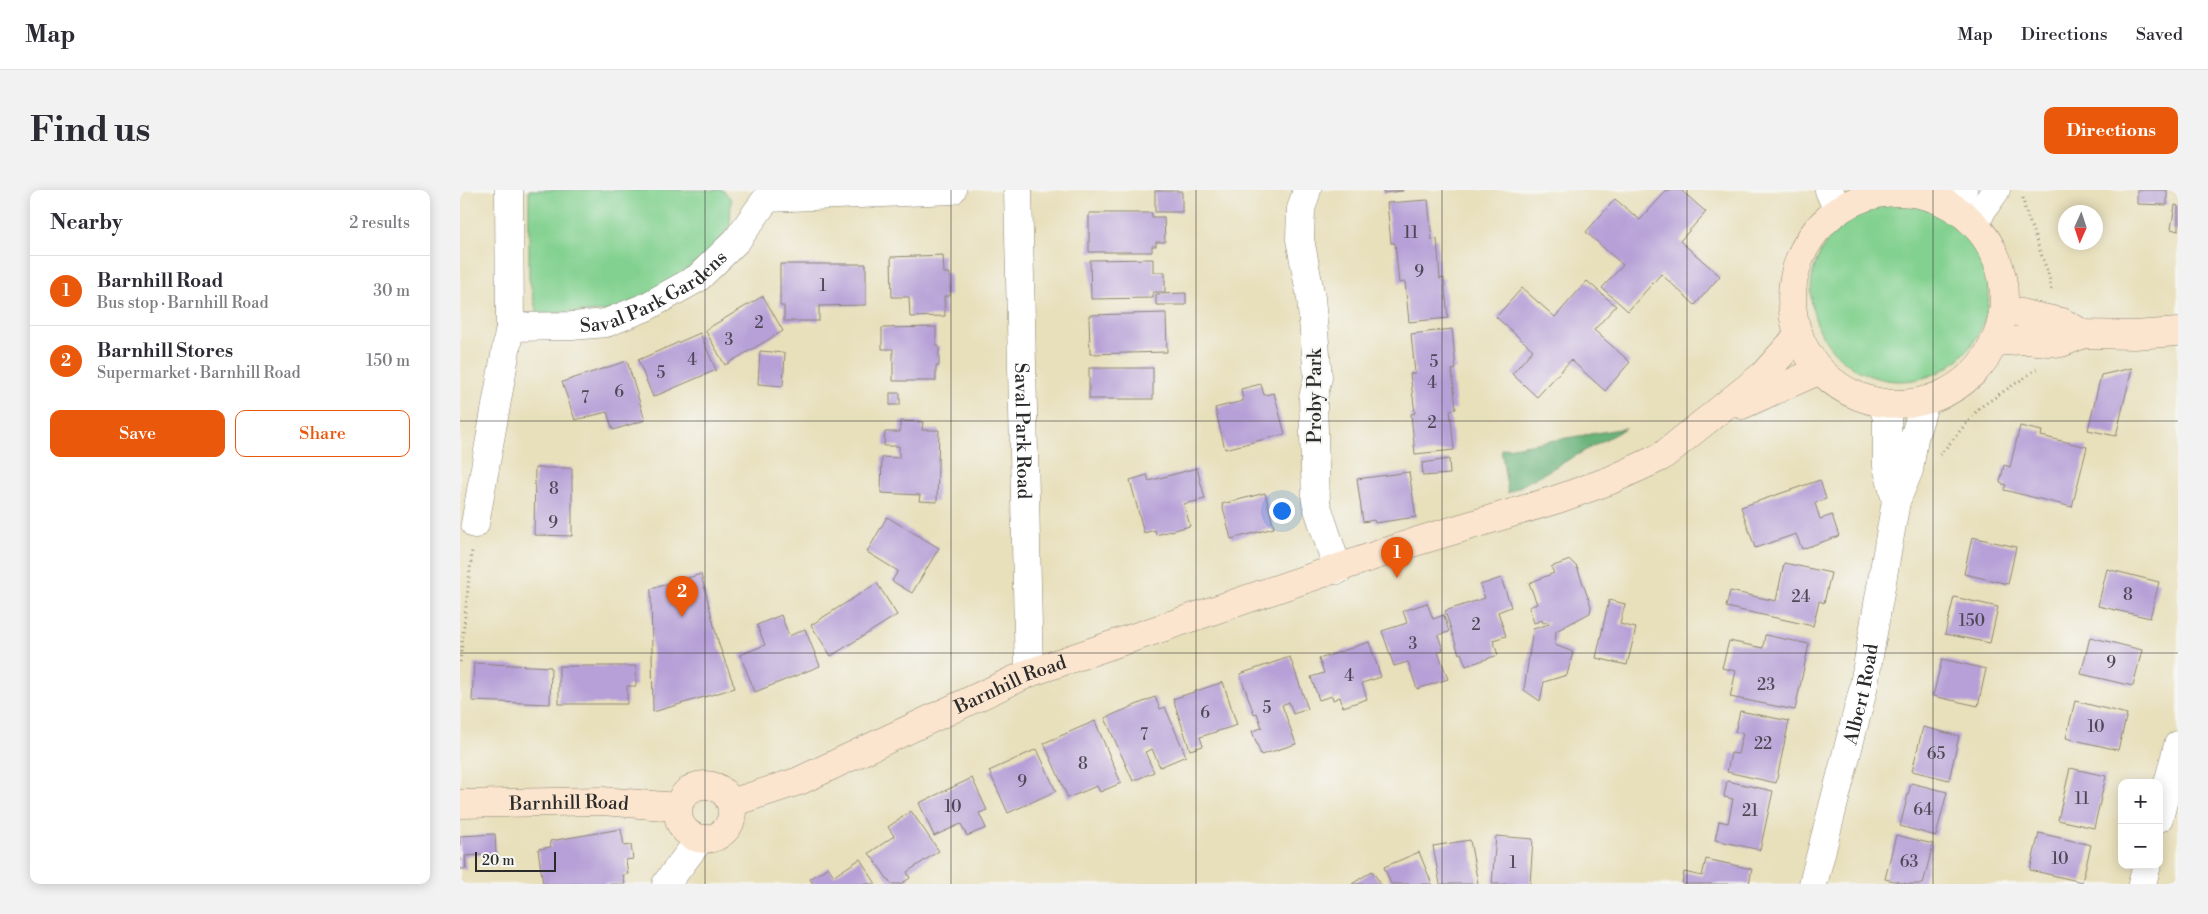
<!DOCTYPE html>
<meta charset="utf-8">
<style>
:root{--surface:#fff;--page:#f2f2f3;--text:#2b2b33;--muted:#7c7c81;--line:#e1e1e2;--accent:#ea580c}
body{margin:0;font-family:"Libre Bodoni",serif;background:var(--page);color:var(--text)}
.controls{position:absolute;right:15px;bottom:15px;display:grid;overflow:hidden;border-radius:10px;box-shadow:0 2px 12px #0003}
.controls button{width:45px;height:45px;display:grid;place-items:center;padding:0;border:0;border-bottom:1px solid var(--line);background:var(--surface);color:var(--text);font:25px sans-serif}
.compass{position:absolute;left:1598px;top:15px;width:45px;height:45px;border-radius:50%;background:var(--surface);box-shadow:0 2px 12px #0003;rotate:183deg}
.scale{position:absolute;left:15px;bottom:12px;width:81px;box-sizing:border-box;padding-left:5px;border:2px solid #2b2b2b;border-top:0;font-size:14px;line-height:18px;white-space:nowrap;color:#2b2b2b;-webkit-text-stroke:4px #f6f6f2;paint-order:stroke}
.you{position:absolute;left:821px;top:320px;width:18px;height:18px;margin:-12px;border:4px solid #fff;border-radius:50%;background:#1a73e8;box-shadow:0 0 0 8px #1a73e833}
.badge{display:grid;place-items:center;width:32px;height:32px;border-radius:50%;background:var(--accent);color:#fff;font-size:16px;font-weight:700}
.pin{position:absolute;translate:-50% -41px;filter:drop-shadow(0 1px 2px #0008)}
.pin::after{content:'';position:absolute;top:26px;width:18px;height:15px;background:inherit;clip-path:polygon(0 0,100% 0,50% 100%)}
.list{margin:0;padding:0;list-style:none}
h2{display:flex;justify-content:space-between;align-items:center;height:65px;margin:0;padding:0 20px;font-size:21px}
h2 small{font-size:16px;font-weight:400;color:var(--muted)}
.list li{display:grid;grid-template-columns:32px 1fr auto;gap:15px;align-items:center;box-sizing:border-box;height:70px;padding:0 20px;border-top:1px solid var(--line)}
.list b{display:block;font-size:19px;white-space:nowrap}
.list p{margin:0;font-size:16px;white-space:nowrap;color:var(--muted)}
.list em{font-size:16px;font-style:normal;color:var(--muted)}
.actions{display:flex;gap:10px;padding:15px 20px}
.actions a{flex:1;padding:11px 0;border:1px solid var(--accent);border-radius:10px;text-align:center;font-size:18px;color:var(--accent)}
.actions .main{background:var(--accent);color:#fff}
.map{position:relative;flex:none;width:1718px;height:694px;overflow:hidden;border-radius:10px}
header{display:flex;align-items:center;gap:30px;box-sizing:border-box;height:70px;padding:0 25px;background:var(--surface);border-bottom:1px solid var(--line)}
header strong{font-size:24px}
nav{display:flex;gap:28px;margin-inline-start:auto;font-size:18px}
.intro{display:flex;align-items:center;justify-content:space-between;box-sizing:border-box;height:120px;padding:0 30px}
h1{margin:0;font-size:35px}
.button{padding:12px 22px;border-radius:10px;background:var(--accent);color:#fff;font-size:18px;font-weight:700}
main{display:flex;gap:30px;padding:0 30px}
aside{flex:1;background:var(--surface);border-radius:10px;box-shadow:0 2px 12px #0003}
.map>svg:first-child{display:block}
.green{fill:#83d190;stroke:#577e5e}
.forest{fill:#6ab37a;stroke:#4a6f52}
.building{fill:#b7a0d7}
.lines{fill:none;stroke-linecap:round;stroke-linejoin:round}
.minor-casing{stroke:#8a8573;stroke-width:29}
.tertiary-casing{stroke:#8a8573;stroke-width:29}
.secondary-casing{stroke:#8a8573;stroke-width:29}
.path{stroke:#8a8573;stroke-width:3;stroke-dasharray:1 4;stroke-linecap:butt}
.minor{stroke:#fff;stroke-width:28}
.tertiary{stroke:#fff;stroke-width:28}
.secondary{stroke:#fbe5cf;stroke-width:28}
.grid{fill:none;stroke:#2b2b2b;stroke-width:1;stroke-opacity:0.55}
.labels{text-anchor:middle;stroke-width:4;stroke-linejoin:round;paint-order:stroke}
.number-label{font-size:16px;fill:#4e4856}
.street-label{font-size:19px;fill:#2b2b2b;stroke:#f6f6f2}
</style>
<header>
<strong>Map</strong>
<nav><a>Map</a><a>Directions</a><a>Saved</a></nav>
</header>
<div class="intro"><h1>Find us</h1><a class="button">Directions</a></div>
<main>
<aside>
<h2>Nearby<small>2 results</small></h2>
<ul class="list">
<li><span class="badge">1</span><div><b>Barnhill Road</b><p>Bus stop · Barnhill Road</p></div><em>30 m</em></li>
<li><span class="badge">2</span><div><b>Barnhill Stores</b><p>Supermarket · Barnhill Road</p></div><em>150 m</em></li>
</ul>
<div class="actions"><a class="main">Save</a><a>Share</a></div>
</aside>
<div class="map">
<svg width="1718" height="694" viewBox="0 0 1718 694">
<rect width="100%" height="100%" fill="#f6f6f2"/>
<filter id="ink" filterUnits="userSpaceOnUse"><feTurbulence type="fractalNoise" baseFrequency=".02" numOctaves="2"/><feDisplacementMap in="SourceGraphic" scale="10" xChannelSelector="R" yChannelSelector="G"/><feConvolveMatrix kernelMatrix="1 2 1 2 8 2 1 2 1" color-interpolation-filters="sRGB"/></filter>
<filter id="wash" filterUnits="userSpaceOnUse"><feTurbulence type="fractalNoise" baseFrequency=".0096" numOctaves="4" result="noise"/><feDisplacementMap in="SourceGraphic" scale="20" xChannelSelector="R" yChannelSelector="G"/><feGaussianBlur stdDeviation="1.12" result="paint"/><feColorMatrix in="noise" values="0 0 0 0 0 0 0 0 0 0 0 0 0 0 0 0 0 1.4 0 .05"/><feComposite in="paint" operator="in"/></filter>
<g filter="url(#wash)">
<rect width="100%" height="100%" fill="#e8dfbb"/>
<!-- green -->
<g class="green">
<path d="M69,0H263L271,9L270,36L251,61L200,99L150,121L77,124L69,88Z"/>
<circle cx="1440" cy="102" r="89"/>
</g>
<!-- forest -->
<path class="forest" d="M1166,238L1048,303L1041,259Z"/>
<g id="blocks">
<!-- building -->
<g class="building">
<path d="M923,0H943V1L923,3Z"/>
<path d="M1207,0H1221L1246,22L1220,51L1260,86L1235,115L1201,84L1168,121L1142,98L1163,75L1126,42L1155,9L1180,30Z"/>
<path d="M1677,0H1707V15L1677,14Z"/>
<rect x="695" y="1" width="27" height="21"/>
<path d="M968,10L972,50L977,49L980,89L984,88L988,128L949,132L945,92L939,93L935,53H931L927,13Z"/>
<path d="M1715,15L1718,16V41L1711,39Z"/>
<path d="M629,23H692V27H704L705,52H696V56H692V62H629Z"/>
<path d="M483,65L484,83H490V106H484L485,126L450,127L449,107H432L431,67Z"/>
<path d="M693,69V82H705V102H693V108L631,109L630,70Z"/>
<path d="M320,74H406V115L359,116V131H324V116H320Z"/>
<path d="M1127,91L1156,116L1134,140L1170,172L1145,201L1111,170L1077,207L1052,184L1073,160L1036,127L1062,98L1095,127Z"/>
<path d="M726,103V115H696V104Z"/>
<path d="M303,106L323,141L265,175L245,140Z"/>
<path d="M706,123L707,162L630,164L629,125Z"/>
<path d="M476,137V156H479V176H476V191H433V159H422V138Z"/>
<path d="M992,139L996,179L992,180L996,219L990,220L994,260L955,264L951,224L955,223L950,184L955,183L951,144Z"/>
<path d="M240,143L256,180L193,207L178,170Z"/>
<path d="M300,161L325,163L323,196L298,194Z"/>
<path d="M167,171L185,230L153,240L147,222L115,230L102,192Z"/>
<rect x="629" y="178" width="64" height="31"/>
<path d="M1672,178L1656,246L1628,240L1641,185Z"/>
<path d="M801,194L804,205L814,203L825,244L765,259L755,218L783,211L781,199Z"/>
<rect x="430" y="203" width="10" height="12"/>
<path d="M440,231L463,232L462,240H479L477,312L459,311L460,305L421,303L422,267L439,268V256H424L425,242H440Z"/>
<path d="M1560,236L1582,241L1581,246L1627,257L1612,317L1544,300L1546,295L1540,293L1544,275L1550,277Z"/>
<path d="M989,269L990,284L963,286L962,273Z"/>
<path d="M75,278H112V346L74,345Z"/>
<path d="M737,278L745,309L724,314L730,336L696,345L695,340L684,343L670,290L687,285L689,291Z"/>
<path d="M949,282L956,327L915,333L914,330L903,332L897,289Z"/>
<path d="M1360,290L1366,309L1355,313L1360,329L1372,325L1379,346L1342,359L1336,344L1295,358L1281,317Z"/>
<path d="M805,303L814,338L771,349L762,314Z"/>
<path d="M427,327L479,358L452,403L432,391L438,381L407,362Z"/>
<path d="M1512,347L1556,357L1548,394L1504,384Z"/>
<path d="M1110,370L1117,377L1131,416L1130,423L1096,441L1095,455L1113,462L1107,485L1084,492L1080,511L1064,500L1073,439L1089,434L1088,432L1083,433L1082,430L1074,433L1069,417L1077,414L1069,393L1094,383L1091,377Z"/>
<path d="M1324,373L1371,383L1364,413L1359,411L1353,436L1266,417L1270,401L1316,411Z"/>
<path d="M1647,379L1699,392L1690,428L1638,416Z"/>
<path d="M241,384L259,455L275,498L193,522L191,399Z"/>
<path d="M1041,388L1051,417L1038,422L1046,446L1033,450L1038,465L1006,476L1001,463L999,464L985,421L1025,408L1020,395Z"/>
<path d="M417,393L437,425L371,466L351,435Z"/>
<path d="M1494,407L1538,417L1530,453L1485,444Z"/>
<path d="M1149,410L1165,414L1160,434L1176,438L1167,475L1136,468Z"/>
<path d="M967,413L973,429L984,425L989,442L978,445L983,460L978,462L988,489L957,499L948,472L934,476L922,441L947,433L943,421Z"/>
<path d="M321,425L329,446L345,439L360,476L295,502L280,465L305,455L297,435Z"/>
<path d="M1305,445L1349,454L1335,520L1270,507L1276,481L1262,478L1269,451L1303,458Z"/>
<path d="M1630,447L1682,460L1673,496L1621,484Z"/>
<path d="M909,452L921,487L902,493L907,509L883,517L880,507L873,510L872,506L859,510L851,487L864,483L859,469Z"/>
<path d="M830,467L848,519L833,524L829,512L822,515L836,554L801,565L792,541L802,538L797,523L794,524L780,484Z"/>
<path d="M1482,469L1526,479L1518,516L1473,506Z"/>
<path d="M14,473L91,477L90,514L12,511Z"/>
<path d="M99,476H176V496H167V514H99Z"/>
<path d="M763,492L777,535L740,547L743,556L730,560L713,509Z"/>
<path d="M695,507L700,519L705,517L726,566L700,577L692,559L685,562L694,582L673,591L645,528Z"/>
<path d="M1615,511L1667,524L1658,560L1606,548Z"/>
<path d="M1280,521L1329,531L1316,593L1267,582L1271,563L1278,564L1283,543L1275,542Z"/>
<path d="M635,531L661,593L640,602L637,596L608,608L584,553Z"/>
<path d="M1463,537L1499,546L1489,590L1452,581Z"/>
<path d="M577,559L596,601L548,623L529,581Z"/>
<path d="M1610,578L1646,586L1634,638L1598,630Z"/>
<path d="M512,588L527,620L519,623L526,638L507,646L501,634L474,646L459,613Z"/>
<path d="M1267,591L1313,601L1300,660L1255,650L1259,631L1268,633L1273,609L1264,607Z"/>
<path d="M1451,593L1487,602L1476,646L1440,636Z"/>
<path d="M451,621L479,661L447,682L450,688L441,694H431L409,663L434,646L428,637Z"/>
<path d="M161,639L164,656L171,655L173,669L166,670L168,684L163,685L165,694H83L78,659L91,657L90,651Z"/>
<path d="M1579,643L1631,655L1622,692L1570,680Z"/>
<path d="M35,644L36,664L5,666L6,679H0V646Z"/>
<path d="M1436,645L1473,654L1463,694H1447L1425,689Z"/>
<path d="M1036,646L1073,649L1070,694H1032Z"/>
<path d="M1010,650L1018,694H980L973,656Z"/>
<path d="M959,662L972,694H931L924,677Z"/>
<path d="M400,669L416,694H353L350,689L368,677L374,686Z"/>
<path d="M1246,669L1292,679L1289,694H1222L1224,682L1242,686Z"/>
<path d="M912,681L921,694H892Z"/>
</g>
</g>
</g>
<g filter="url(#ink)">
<use href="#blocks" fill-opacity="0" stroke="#8a8573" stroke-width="1"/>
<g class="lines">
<!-- minor casing -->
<g class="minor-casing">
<g id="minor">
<path id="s1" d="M558,0L569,483"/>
<path d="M847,0L841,19L840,49L851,108L858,187L853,208L856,313L878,380"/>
<path id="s2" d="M50,137L112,136L146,133L186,117L238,88L277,50L307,8L492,0"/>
<path d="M1422,213L1427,228V276L1436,311"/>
<path d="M15,334L50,137L49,0"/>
<path d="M1699,628L1718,555"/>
<path id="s3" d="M1353,694L1403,500L1436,311L1449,280L1454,248L1465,211"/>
<path d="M1682,694L1687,675"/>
</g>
</g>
<!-- tertiary casing -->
<g class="tertiary-casing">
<g id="tertiary">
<path d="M1369,0L1378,21"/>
<path d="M1487,14L1503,0"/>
<path d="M1515,35L1522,20L1536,0"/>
<path d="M206,694L240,649"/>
</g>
</g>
<!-- secondary casing -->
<g class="secondary-casing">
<g id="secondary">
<circle cx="1438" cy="108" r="106"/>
<path d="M1544,118L1568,125L1602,132L1624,144"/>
<path d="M1534,152L1565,150L1601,153L1624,144L1674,145L1718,142"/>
<path d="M1282,215L1360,180"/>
<circle cx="245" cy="622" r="27"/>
<path id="s4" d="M271,613L339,591L569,483L958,351L1098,309L1151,290L1201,267L1303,185L1339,145"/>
<path id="s5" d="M0,614L142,611L217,617"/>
</g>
</g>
<!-- path -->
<g class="path">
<path d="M1563,8L1565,19L1589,86L1592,102"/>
<path d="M1480,265L1519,218L1577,179"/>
<path d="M0,472L12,361"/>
</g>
<!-- minor -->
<use href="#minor" class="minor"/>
<!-- tertiary -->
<use href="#tertiary" class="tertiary"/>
<!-- secondary -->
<use href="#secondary" class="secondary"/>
</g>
</g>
<!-- grid -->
<path class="grid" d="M245,0V694M491,0V694M736,0V694M982,0V694M1227,0V694M1473,0V694M0,231H1718M0,463H1718"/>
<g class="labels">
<!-- number labels -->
<g class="number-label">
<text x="951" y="48">11</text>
<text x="959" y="87">9</text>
<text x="363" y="101">1</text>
<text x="299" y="138">2</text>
<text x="269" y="155">3</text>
<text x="232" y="175">4</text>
<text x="974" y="177">5</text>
<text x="201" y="188">5</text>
<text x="972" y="198">4</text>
<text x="159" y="207">6</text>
<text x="125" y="213">7</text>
<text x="972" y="238">2</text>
<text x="94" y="304">8</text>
<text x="93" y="338">9</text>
<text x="1668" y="410">8</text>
<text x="1341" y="412">24</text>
<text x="1512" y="436">150</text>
<text x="1016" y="440">2</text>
<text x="953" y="459">3</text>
<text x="1651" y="478">9</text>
<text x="889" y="491">4</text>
<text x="1306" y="500">23</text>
<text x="807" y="523">5</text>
<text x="745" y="528">6</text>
<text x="1636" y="542">10</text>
<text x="684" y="550">7</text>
<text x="1303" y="559">22</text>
<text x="1476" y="569">65</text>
<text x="623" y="579">8</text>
<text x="562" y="597">9</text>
<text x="1622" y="614">11</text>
<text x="493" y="622">10</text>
<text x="1463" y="625">64</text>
<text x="1290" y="626">21</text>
<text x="1600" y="674">10</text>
<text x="1449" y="677">63</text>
<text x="1053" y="678">1</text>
</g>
<!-- street labels -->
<g class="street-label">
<text dy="7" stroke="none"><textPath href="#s2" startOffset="152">Saval Park Gardens</textPath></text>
<text transform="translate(854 206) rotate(-90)" y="7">Proby Park</text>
<text dy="7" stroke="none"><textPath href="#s1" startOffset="241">Saval Park Road</textPath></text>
<text dy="7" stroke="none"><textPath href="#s4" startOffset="304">Barnhill Road</textPath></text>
<text dy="7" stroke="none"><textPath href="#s3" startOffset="196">Albert Road</textPath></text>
<text dy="7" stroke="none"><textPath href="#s5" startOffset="109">Barnhill Road</textPath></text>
</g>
</g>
</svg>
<div class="controls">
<button>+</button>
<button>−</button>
</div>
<svg class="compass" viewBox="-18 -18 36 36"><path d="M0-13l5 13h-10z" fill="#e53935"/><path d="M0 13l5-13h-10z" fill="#7c7c81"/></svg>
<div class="scale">20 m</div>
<div class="you"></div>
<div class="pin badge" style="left:937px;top:388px">1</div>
<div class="pin badge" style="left:222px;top:427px">2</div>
</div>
</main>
